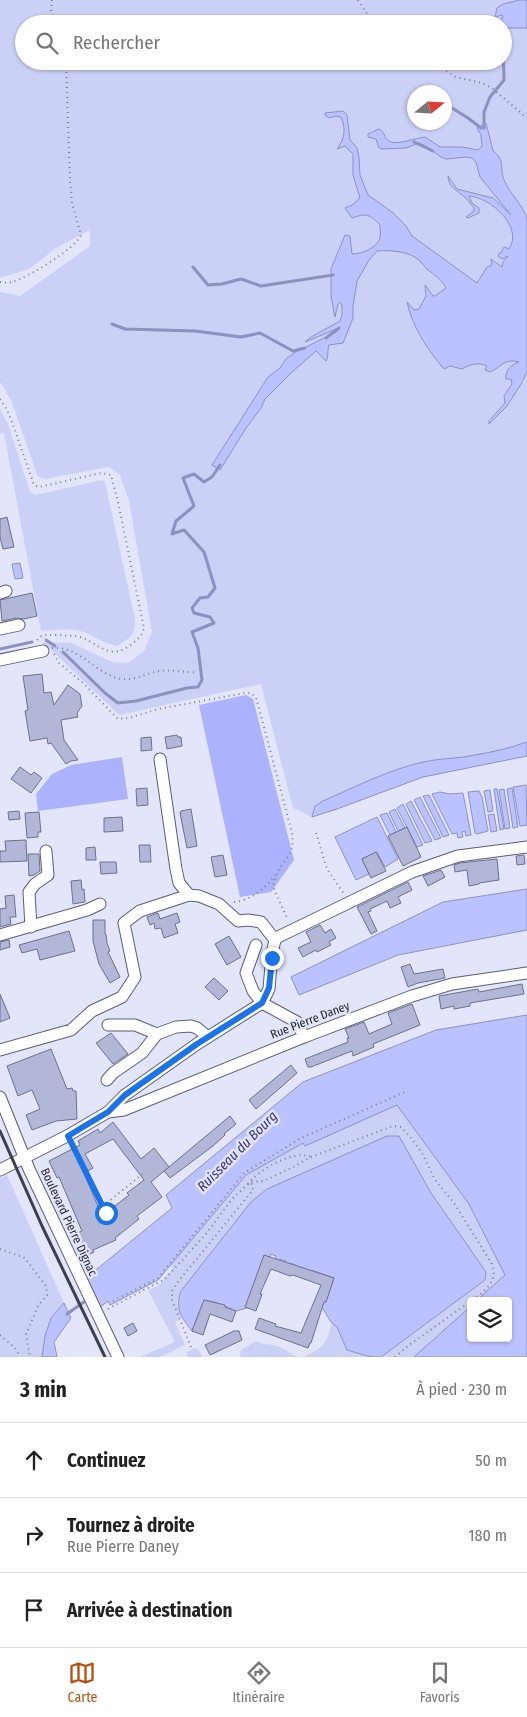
<!DOCTYPE html>
<html lang="fr">
<meta charset="utf-8">
<style>
:root{--surface:#fff;--page:#f2f2f2;--text:#222;--muted:#767676;--line:#e0e0e0;--accent:#b35210}
body{margin:0;font-family:"Fira Sans Condensed",sans-serif;background:var(--page);color:var(--text)}
.controls{position:absolute;right:15px;bottom:15px;display:grid;overflow:hidden;border-radius:5px;box-shadow:0 1px 4px #0004}
.controls button{width:45px;height:45px;display:grid;place-items:center;padding:0;border:0;border-bottom:1px solid var(--line);background:var(--surface);color:var(--text);font:25px sans-serif}
.compass{position:absolute;left:407px;top:85px;width:45px;height:45px;border-radius:50%;background:var(--surface);box-shadow:0 1px 4px #0004;rotate:72deg}
.stop{position:absolute;width:15px;height:15px;margin:-11px;border:4px solid #1a73e8;border-radius:50%;background:#fff}
.stop.end{background:#1a73e8;border-color:#fff;box-shadow:0 1px 5px #0008}
.list{margin:0;padding:0;list-style:none}
h2{display:flex;justify-content:space-between;align-items:center;height:65px;margin:0;padding:0 20px;font-size:21px}
h2 small{font-size:16px;font-weight:400;color:var(--muted)}
.list li{display:grid;grid-template-columns:32px 1fr auto;gap:15px;align-items:center;box-sizing:border-box;height:75px;padding:0 20px;border-top:1px solid var(--line)}
.list b{display:block;font-size:19px;white-space:nowrap}
.list p{margin:0;font-size:16px;white-space:nowrap;color:var(--muted)}
.list em{font-size:16px;font-style:normal;color:var(--muted)}
.icon{flex:none;width:28px;height:28px;fill:none;stroke:currentColor;stroke-width:2;stroke-linecap:round;stroke-linejoin:round}
.map{position:relative;flex:none;width:527px;height:1357px;overflow:hidden}
.search{position:absolute;background:var(--surface);box-shadow:0 1px 4px #0004;left:15px;right:15px;top:15px;height:55px;display:flex;align-items:center;gap:12px;box-sizing:border-box;padding:0 18px;border-radius:28px;color:var(--muted);font-size:19px}
.sheet{height:290px;background:var(--surface)}
nav{display:flex;justify-content:space-around;align-items:center;box-sizing:border-box;height:70px;border-top:1px solid var(--line);background:var(--surface);font-size:14px;color:var(--muted)}
nav a{display:grid;justify-items:center;gap:2px}
nav .on{color:var(--accent)}
.map>svg:first-child{display:block}
.green{fill:#cbd0f6;fill-rule:evenodd}
.forest{fill:#acb2fd}
.water{fill:#bcc2ff;stroke:#8c91bf}
.lines{fill:none;stroke-linecap:round;stroke-linejoin:round}
.stream{stroke:#8c91bf;stroke-width:3}
.building{fill:#b2b7d8;stroke:#6c708e;fill-rule:evenodd}
.minor-casing{stroke:#595c7a;stroke-width:13}
.path{stroke:#7a7d8d;stroke-width:2;stroke-dasharray:1 4;stroke-linecap:butt}
.minor{stroke:#fff;stroke-width:11}
.rail{stroke:#3c3f4c;stroke-width:3}
.route{stroke:#1a73e8;stroke-width:6}
.labels{text-anchor:middle;stroke-width:5;stroke-linejoin:round;paint-order:stroke}
.street-label{font-size:12px;fill:#1c1e2a;stroke:#e3e6fb}
.water-label{font-size:14px;font-style:italic;fill:#363286;stroke:#e3e6fb}
</style>
<div class="map">
<svg width="527" height="1357" viewBox="0 0 527 1357">
<rect width="100%" height="100%" fill="#e3e6fb"/>
<!-- green -->
<g class="green">
<path d="M0,0H527V756L423,777L337,809L312,817L293,808L261,684L119,715L43,642L72,643L112,662L128,663L144,651L152,632L129,501L120,475L109,467L45,479L38,477L11,400L0,382V292L20,296L90,246V230L56,248L29,269L0,278ZM24,24H503V61H24ZM414,92H444V122H414Z"/>
<path d="M0,409L8,424L30,492L36,495L102,480L105,482L135,619C135,636 131,637 117,646C102,643 94,635 81,631C68,628 54,630 41,631L4,433L0,434Z"/>
<path d="M464,1053L527,1357H381L485,1280L486,1272L431,1193L399,1137L388,1136L267,1189L251,1202L177,1302L182,1318L175,1322L185,1345L160,1357H140L175,1342L148,1290L158,1286L173,1268L170,1265L223,1188ZM471,1301H508V1338H471Z"/>
<path d="M7,1175L64,1303L51,1318L42,1357H0V1178Z"/>
<path d="M331,1322L337,1327L347,1350L371,1357H302C321,1350 329,1343 331,1322Z"/>
<path d="M256,1341C264,1346 272,1343 280,1347C287,1350 291,1355 299,1357H240L241,1350Z"/>
<path d="M194,1348L198,1349L202,1357H188L187,1352Z"/>
</g>
<!-- forest -->
<g class="forest">
<path d="M246,695L253,699L294,860L271,892L240,897L199,705Z"/>
<path d="M122,757L128,799L38,811L36,794L52,774L71,765Z"/>
</g>
<!-- water -->
<g class="water">
<path d="M520,0H527V28H503V24H499L503,16L502,15L495,17L497,8L503,4Z"/>
<path d="M343,111L347,115L350,140L357,148L359,158L360,175L368,195L392,212L406,226L412,236L477,283L487,267L492,265L491,259L502,267L503,262L508,256L502,259L498,256L499,253H501L504,247L509,249C524,227 490,197 469,196L472,203L479,208V213L468,218L466,217L474,211V208C471,205 469,201 466,198C458,191 448,187 448,176L457,189L493,198L511,215L480,177L476,162L472,158L466,157L446,159L441,157L426,146L419,143L406,148L382,149L379,148L376,139L368,137V134L379,129C385,132 384,138 389,141C395,146 416,138 425,137L440,147H462L478,150L482,146L481,135L477,128L486,123L493,151C506,161 499,167 504,180C510,194 522,204 527,218V372L521,384L507,406L489,424V421L505,403L504,396L512,384L511,379H506C505,370 512,364 519,362C503,358 502,367 490,372L485,370L487,366C478,362 470,364 462,369L450,366L444,369C427,349 413,328 407,302L414,310L419,309L426,296L425,285L433,296H435L446,288C441,278 435,276 427,269C424,266 422,263 419,260C408,251 391,250 377,251L369,260L357,281L353,306V318L343,343L329,345C327,350 329,356 326,361L316,351L291,373L265,399L261,408L246,428L220,470L212,465L268,377L280,368L286,359L294,353L336,332V329L334,330L305,342L311,337L340,321L342,315V305L340,302L338,304L335,317L331,296V269L345,235L350,236L352,254C362,254 377,248 380,238C381,234 380,229 380,225C370,214 366,213 352,218L345,208L352,205L360,198L353,175V154L345,146L337,149C345,138 346,129 341,117L336,116L329,118L325,115V113Z"/>
<path d="M20,563L23,578L15,579L12,564Z"/>
<path d="M527,742V756L423,777L337,809L312,817L315,806L323,801C355,787 388,770 423,762C440,758 458,759 475,755C493,752 510,748 527,742Z"/>
<path d="M526,785L527,825L520,826L513,787Z"/>
<path d="M512,788L518,827L513,828L507,789Z"/>
<path d="M494,789H497L504,829L500,830Z"/>
<path d="M504,789L510,828L505,829L499,790Z"/>
<path d="M490,790L493,811L488,812L484,791Z"/>
<path d="M479,791L482,797L488,831L477,834L475,833L468,792Z"/>
<path d="M440,792L450,794L463,793L471,835L466,836L465,831L462,832L463,837L458,838L457,833L452,834L432,794Z"/>
<path d="M429,795L449,835L443,837L423,796Z"/>
<path d="M420,797L441,838L435,840L414,800Z"/>
<path d="M411,801L432,841L425,843L406,804Z"/>
<path d="M403,804L423,845L417,847L397,808Z"/>
<path d="M395,809L405,828L398,831L389,812Z"/>
<path d="M387,813L396,832L390,835L380,815Z"/>
<path d="M494,814L497,831L491,832L488,815Z"/>
<path d="M377,817L398,859L385,867L377,852L362,859L369,874L356,880L335,837Z"/>
<path d="M527,889V930L398,955L299,995L291,977L443,902Z"/>
<path d="M527,1015V1357H414L471,1306V1338H508V1301H476L505,1275L469,1204L397,1105L305,1146L303,1143L246,1175L158,1280L110,1305L108,1301L100,1307L86,1278L172,1208L166,1195L303,1082L436,1030Z"/>
<path d="M387,1136H399L431,1193L486,1272L485,1280L381,1357H371L347,1350L337,1327L331,1322L322,1307L324,1302H326L334,1278L311,1270L309,1272L291,1263L285,1265L286,1261L280,1259L279,1262L274,1261L276,1256L271,1254L270,1257L264,1256L247,1308L236,1311L215,1302L204,1300L192,1331C181,1317 175,1309 181,1291L251,1202L267,1189Z"/>
<path d="M64,1303L71,1318L54,1342L57,1357H42L45,1336L51,1318Z"/>
</g>
<g class="lines">
<!-- stream -->
<g class="stream">
<path d="M444,103L468,118L481,128"/>
<path d="M484,128V112L490,97L504,80L503,47"/>
<path d="M414,142L433,151"/>
<path d="M193,267L208,285L222,284L241,279L261,286L333,275"/>
<path d="M112,324L125,329L195,331L241,337L260,333L293,351L305,348"/>
<path d="M326,338L339,328"/>
<path d="M46,640L55,646"/>
<path d="M0,649L32,642"/>
<path d="M63,652L105,693L118,703L136,701L187,688L198,687L202,680L198,648L192,632L214,623L210,617L194,613L192,608L200,598L208,597L215,588L204,552L184,530L172,534L176,521L194,506L183,478L194,474L204,482L212,477L220,465"/>
<path d="M67,1314L88,1299"/>
</g>
</g>
<!-- building -->
<g class="building">
<path d="M7,517L14,547L3,549L0,537V519Z"/>
<path d="M32,593L37,616L24,619L17,618L2,621L0,600Z"/>
<path d="M42,674L44,693L51,692L54,705L68,685L80,694L82,706L77,713L78,717L61,720L64,740L78,760L71,761L66,764L51,743L48,744L47,738L30,741L25,711L28,710L23,676Z"/>
<path d="M177,735L178,737H181L182,746L167,749L165,737Z"/>
<path d="M151,737L152,750L141,751V738Z"/>
<path d="M20,767L31,775L34,772L42,778L31,793L11,779Z"/>
<path d="M147,788L148,805L137,806L136,789Z"/>
<path d="M191,809L197,846L187,848L180,813L181,811Z"/>
<path d="M19,811L20,819L9,820L8,812Z"/>
<path d="M39,812L41,832H38V837L27,838L25,813Z"/>
<path d="M122,817L123,831L104,832V818Z"/>
<path d="M407,827L421,857L403,866L388,836Z"/>
<path d="M26,840L27,861L0,862V851H6L5,841Z"/>
<path d="M139,845H150L151,862H140Z"/>
<path d="M95,847L96,860H86V848Z"/>
<path d="M376,852L386,871L371,878L362,859Z"/>
<path d="M28,854H39L40,871L34,875L29,876Z"/>
<path d="M223,855L227,875L215,877L211,857Z"/>
<path d="M524,855L525,864L517,865L516,856Z"/>
<path d="M497,859L499,880L479,883V884L469,886L467,870L455,872L454,865L460,863Z"/>
<path d="M100,862H116L117,873L101,874Z"/>
<path d="M441,870L445,877L428,886L423,876Z"/>
<path d="M81,880L82,890L84,889L85,902L73,904L71,881Z"/>
<path d="M408,882L412,890L398,897L401,903L390,908L387,901L370,909L371,911L368,912L377,931L371,934L357,907Z"/>
<path d="M14,895L16,917H10L11,924L0,927V909L6,908L5,896Z"/>
<path d="M158,913L160,919L177,913L180,922L175,924L178,933L164,938L161,928L155,929L154,923L150,925L147,917Z"/>
<path d="M93,920H105V934H106L107,943L110,951L108,952L120,977L110,983L99,964L93,941Z"/>
<path d="M320,925L325,933L331,929L336,938L329,942L331,945L317,952L316,950L303,957L298,948L311,942L306,932Z"/>
<path d="M69,931L75,951L40,960L37,949L22,953L19,945Z"/>
<path d="M229,936L241,957L227,965L215,944Z"/>
<path d="M9,940L10,947L0,950V942Z"/>
<path d="M410,964L414,974L443,969L445,978L418,983L408,987L401,967Z"/>
<path d="M214,978L228,991L219,1000L205,987Z"/>
<path d="M522,984L524,994L470,1003V1006L454,1009V1006L441,1009L439,996L478,989L479,992Z"/>
<path d="M0,994L10,1018L0,1022Z"/>
<path d="M340,1004L344,1013L337,1016L333,1007Z"/>
<path d="M412,1004L420,1025L373,1044L374,1047L353,1056L352,1051L311,1067H308L305,1059L348,1042L347,1038H349L345,1029L364,1022L369,1034L392,1024L388,1013Z"/>
<path d="M111,1033L128,1054L113,1064L96,1043Z"/>
<path d="M51,1049L67,1089L72,1088L73,1091H76L77,1119L56,1121L32,1130L26,1115L40,1109L32,1090L18,1096L7,1066Z"/>
<path d="M291,1065L297,1073L256,1109L249,1100Z"/>
<path d="M230,1116L236,1124L224,1134L225,1135L213,1146L170,1178L164,1171Z"/>
<path d="M113,1122L141,1159L154,1148L169,1167L151,1182L162,1197L137,1216L139,1219L115,1238L116,1240L93,1250L94,1252L86,1256L75,1234L82,1231L59,1177L57,1178L49,1161L80,1145L78,1141L98,1129L100,1133ZM113,1139L144,1180L127,1193L129,1195L102,1216L84,1173L93,1168L85,1154Z"/>
<path d="M264,1255L334,1278L326,1302H324L311,1343H310L308,1348L255,1329L259,1318L276,1324L275,1326L301,1333L321,1285L293,1275L290,1276L271,1269L260,1294H262L256,1311L245,1307Z"/>
<path d="M204,1300L225,1305V1307L236,1311L232,1322L210,1314L203,1335L192,1331Z"/>
<path d="M133,1323L137,1331L128,1336L124,1328Z"/>
<path d="M234,1331H239L242,1340L210,1355L205,1345Z"/>
</g>
<g class="lines">
<!-- minor casing -->
<g class="minor-casing">
<g id="minor">
<path d="M0,593L6,591"/>
<path d="M0,629L19,625"/>
<path d="M0,660L43,651"/>
<path d="M160,759L176,869L179,883L189,895"/>
<path d="M31,927L29,892L35,884L48,875L46,851"/>
<path d="M0,935L87,910L100,904"/>
<path d="M256,945L246,973L253,991L262,1003L297,1022L304,1037"/>
<path d="M108,1025H135L157,1034"/>
<path d="M0,1050L71,1030L92,1011L122,997L135,977L124,923L140,911L189,895L199,896L219,904L238,921L248,920L261,922L275,940"/>
<path d="M107,1080L113,1073L142,1053L157,1034L176,1027L191,1026L197,1028L208,1037"/>
<path d="M0,1097L29,1169L118,1357"/>
<path d="M108,1112L124,1110L304,1037L412,996L452,984L527,973"/>
<path d="M0,1170L67,1136L108,1112L125,1095L197,1044L262,1003L269,989L272,953L275,940L278,937L412,872L458,856L527,847"/>
</g>
</g>
<!-- path -->
<g class="path">
<path d="M52,0L51,10L55,24"/>
<path d="M358,0L374,24"/>
<path d="M429,61L456,77L482,83L492,88L527,118"/>
<path d="M0,282C4,283 8,283 12,282C27,278 75,249 81,235L72,203L70,180L66,61"/>
<path d="M0,399L7,410L13,425L34,485L39,487L101,473L111,475L118,502L144,628C143,635 138,639 133,643C110,662 102,645 80,637C73,635 65,636 57,635C50,635 44,634 38,638L37,642"/>
<path d="M52,648C81,646 95,674 121,679C134,681 147,673 159,671C170,669 185,673 197,672"/>
<path d="M54,654L59,663L83,683L118,719L129,718L158,709L245,693H251L256,697L292,833C295,852 287,856 278,871C276,876 274,882 273,887L288,920"/>
<path d="M316,833L327,869L344,894"/>
<path d="M234,902C251,900 265,889 275,875"/>
<path d="M72,1145L106,1213"/>
<path d="M248,1184C258,1170 294,1149 311,1157"/>
<path d="M103,1206L145,1172"/>
<path d="M0,1249L25,1258L46,1286L47,1295L38,1306L26,1334L30,1357"/>
<path d="M113,1301L158,1278L244,1173L301,1138L407,1091"/>
<path d="M108,1309L165,1279L206,1234L232,1199L247,1185L251,1182L264,1181L291,1168L311,1157L393,1126L401,1127L411,1138L422,1153L435,1180L454,1203L492,1264C499,1281 484,1292 471,1301"/>
<path d="M0,1335L15,1348L20,1357"/>
<path d="M191,1347L172,1300V1291L177,1283L248,1196L253,1190L251,1182"/>
<path d="M395,1357L409,1345L471,1301"/>
</g>
<!-- minor -->
<use href="#minor" class="minor"/>
<!-- rail -->
<path class="rail" d="M0,1131L42,1226L105,1357"/>
</g>
<g class="lines">
<!-- route -->
<path class="route" d="M106,1213L68,1136L108,1112L125,1095L197,1044L262,1003L269,988L272,958"/>
</g>
<g class="labels">
<!-- street labels -->
<g class="street-label">
<text transform="translate(310 1020) rotate(-21)" y="4">Rue Pierre Daney</text>
<text transform="translate(69 1222) rotate(65)" y="4">Boulevard Pierre Dignac</text>
</g>
<!-- water labels -->
<g class="water-label">
<text transform="translate(237 1151) rotate(-45)" y="5">Ruisseau du Bourg</text>
</g>
</g>
</svg>
<div class="controls">
<button><svg class="icon" aria-label="layers" viewBox="0 0 24 24"><path d="M12 4l9 5-9 5-9-5zM3 14l9 5 9-5"/></svg></button>
</div>
<svg class="compass" viewBox="-18 -18 36 36"><path d="M0-13l5 13h-10z" fill="#e53935"/><path d="M0 13l5-13h-10z" fill="#767676"/></svg>
<div class="stop" style="left:106px;top:1213px"></div>
<div class="stop end" style="left:272px;top:958px"></div>
<div class="search"><svg class="icon" aria-label="search" viewBox="0 0 24 24"><circle cx="10" cy="10" r="6"/><path d="M15 15l6 6"/></svg>Rechercher</div>
</div>
<section class="sheet">
<h2>3 min<small>À pied · 230 m</small></h2>
<ul class="list">
<li><svg class="icon" aria-label="ahead" viewBox="0 0 24 24"><path d="M12 20V5M6 11l6-6 6 6"/></svg><div><b>Continuez</b></div><em>50 m</em></li>
<li><svg class="icon" aria-label="right" viewBox="0 0 24 24"><path d="M7 20v-9h11M14 6l5 5-5 5"/></svg><div><b>Tournez à droite</b><p>Rue Pierre Daney</p></div><em>180 m</em></li>
<li><svg class="icon" aria-label="arrive" viewBox="0 0 24 24"><path d="M6 21V4h12l-3 4 3 4H6"/></svg><div><b>Arrivée à destination</b></div></li>
</ul>
</section>
<nav>
<a class="on"><svg class="icon" aria-label="map" viewBox="0 0 24 24"><path d="M3 6l6-2 6 2 6-2v14l-6 2-6-2-6 2zM9 4v14M15 6v14"/></svg>Carte</a>
<a><svg class="icon" aria-label="directions" viewBox="0 0 24 24"><path d="M12 3l9 9-9 9-9-9zM9 14v-3h6M13 9l2 2-2 2"/></svg>Itinéraire</a>
<a><svg class="icon" aria-label="saved" viewBox="0 0 24 24"><path d="M7 4h10v16l-5-4-5 4z"/></svg>Favoris</a>
</nav>
